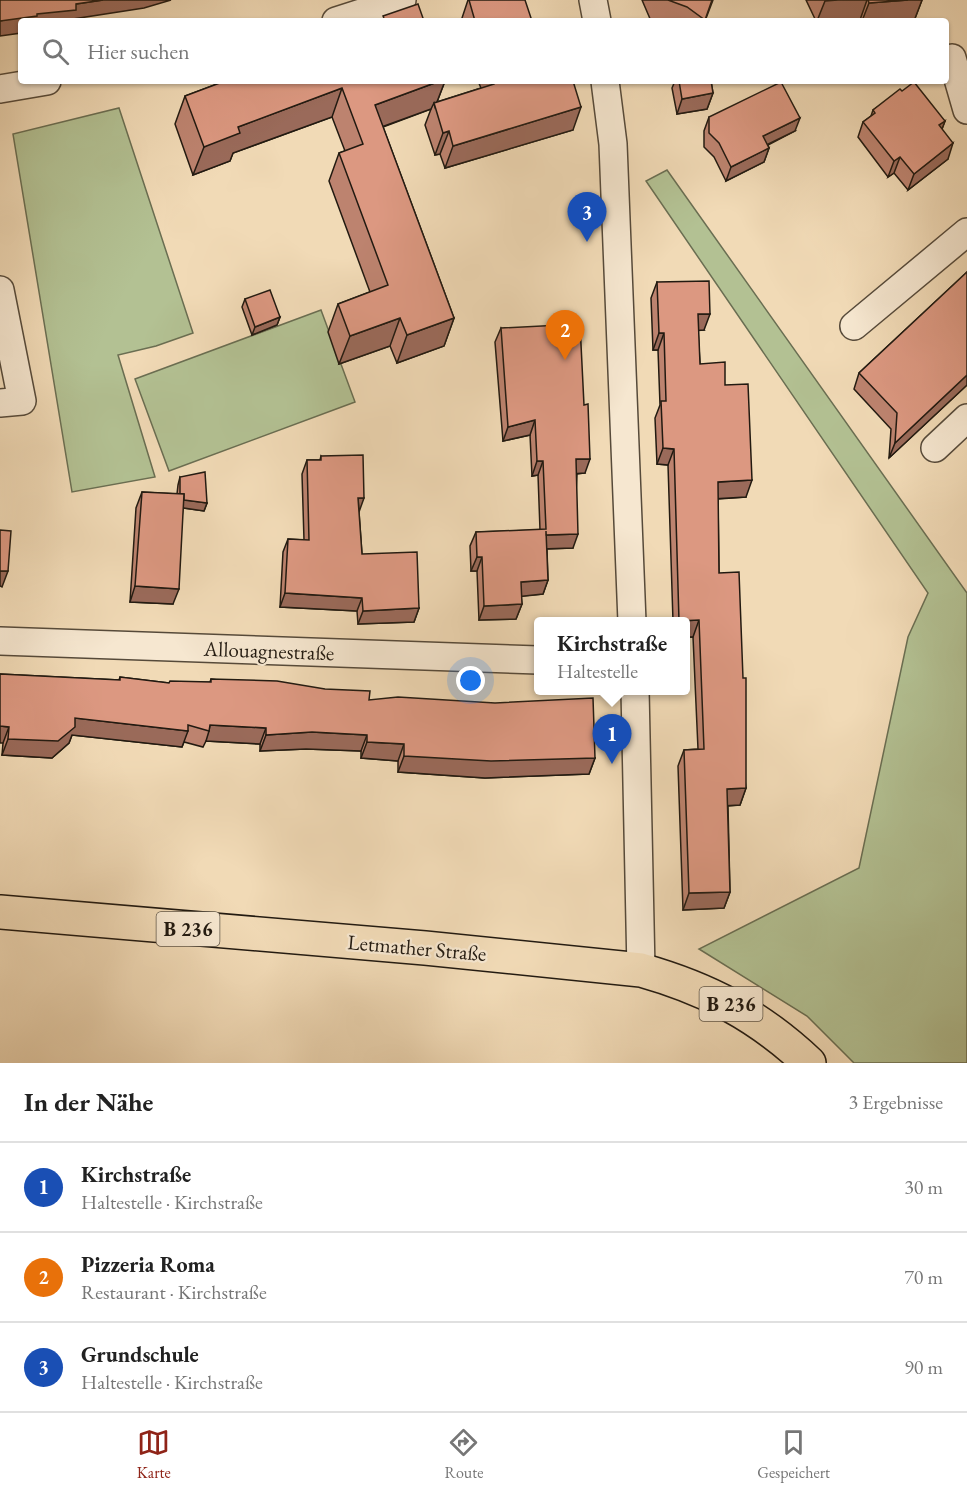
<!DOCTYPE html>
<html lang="de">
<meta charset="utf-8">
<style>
:root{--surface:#fff;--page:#f2f2f2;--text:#222;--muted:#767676;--line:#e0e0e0;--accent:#8f2418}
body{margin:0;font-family:"EB Garamond",serif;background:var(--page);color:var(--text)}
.you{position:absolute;left:471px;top:681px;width:21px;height:21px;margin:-15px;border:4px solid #fff;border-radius:50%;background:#1a73e8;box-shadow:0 0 0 9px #1a73e833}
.badge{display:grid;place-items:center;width:39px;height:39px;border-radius:50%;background:var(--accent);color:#fff;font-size:20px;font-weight:700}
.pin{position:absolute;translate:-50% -50px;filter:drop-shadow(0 2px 3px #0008)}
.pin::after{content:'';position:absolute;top:32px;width:21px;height:18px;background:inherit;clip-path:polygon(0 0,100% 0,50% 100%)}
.popup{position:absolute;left:534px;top:617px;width:156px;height:78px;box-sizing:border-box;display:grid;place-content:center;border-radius:6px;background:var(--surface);filter:drop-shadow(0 2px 4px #0005);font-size:20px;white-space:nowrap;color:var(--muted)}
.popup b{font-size:22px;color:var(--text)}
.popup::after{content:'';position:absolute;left:50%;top:100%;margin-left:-12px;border:12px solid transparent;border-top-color:var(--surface)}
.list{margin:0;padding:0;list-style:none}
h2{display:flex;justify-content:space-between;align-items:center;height:78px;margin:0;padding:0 24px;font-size:26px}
h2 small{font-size:20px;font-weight:400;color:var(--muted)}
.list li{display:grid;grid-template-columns:39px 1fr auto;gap:18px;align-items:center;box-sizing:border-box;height:90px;padding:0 24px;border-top:2px solid var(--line)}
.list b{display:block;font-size:22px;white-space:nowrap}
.list p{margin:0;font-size:20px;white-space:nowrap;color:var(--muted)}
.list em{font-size:20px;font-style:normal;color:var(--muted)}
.icon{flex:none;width:33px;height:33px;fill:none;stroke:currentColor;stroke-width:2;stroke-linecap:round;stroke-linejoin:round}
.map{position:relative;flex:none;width:967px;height:1063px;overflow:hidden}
.search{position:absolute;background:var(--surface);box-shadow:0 2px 4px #0004;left:18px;right:18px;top:18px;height:66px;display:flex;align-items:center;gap:15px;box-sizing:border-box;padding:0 21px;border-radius:6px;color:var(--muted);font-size:22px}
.sheet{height:348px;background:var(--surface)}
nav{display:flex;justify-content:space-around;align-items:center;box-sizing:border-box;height:84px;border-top:2px solid var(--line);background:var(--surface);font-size:16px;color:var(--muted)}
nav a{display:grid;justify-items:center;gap:3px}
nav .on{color:var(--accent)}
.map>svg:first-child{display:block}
.green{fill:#b3c193;stroke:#6a6e52;stroke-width:1.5}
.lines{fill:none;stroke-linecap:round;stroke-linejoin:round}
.street-casing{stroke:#564a3a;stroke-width:30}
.primary-casing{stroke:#221a11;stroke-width:36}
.street{stroke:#f6e7d0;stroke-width:27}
.primary{stroke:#f1dab6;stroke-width:33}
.wall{fill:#bd836f;stroke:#221a11;stroke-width:1.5}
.shaded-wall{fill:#9a6a5a;stroke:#221a11;stroke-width:1.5}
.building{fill:#dc9881;stroke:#221a11;stroke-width:1.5}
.labels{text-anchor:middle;stroke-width:4.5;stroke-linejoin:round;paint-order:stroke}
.shield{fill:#f6e7d0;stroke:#62584a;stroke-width:1.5}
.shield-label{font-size:20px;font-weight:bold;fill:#221a11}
.street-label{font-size:21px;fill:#221a11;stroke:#f6e7d0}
</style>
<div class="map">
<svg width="967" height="1063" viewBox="0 0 967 1063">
<rect width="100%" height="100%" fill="#f1dab6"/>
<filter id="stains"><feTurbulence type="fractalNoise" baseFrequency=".00333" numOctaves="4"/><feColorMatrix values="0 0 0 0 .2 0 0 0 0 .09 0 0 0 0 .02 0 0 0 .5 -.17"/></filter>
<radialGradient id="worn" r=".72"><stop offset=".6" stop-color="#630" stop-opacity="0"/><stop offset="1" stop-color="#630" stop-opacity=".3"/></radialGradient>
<!-- green -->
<g class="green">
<path d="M119,108L193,333L156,346L118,355L155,477L72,492L13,134Z"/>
<path d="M667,170L967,593V1063H854L807,1016L699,949L859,868L908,637L928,593L646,181Z"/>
<path d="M321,310L355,402L169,471L135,379Z"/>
</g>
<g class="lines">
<!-- street casing -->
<g class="street-casing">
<g id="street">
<path d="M593,0L597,21"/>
<path d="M336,21L402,0"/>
<path d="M952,58L967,110"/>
<path d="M605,81L613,144L632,622"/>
<path d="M0,89L47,81"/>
<path d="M0,290L22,401L0,403"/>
<path d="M854,326L967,232"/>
<path d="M935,448L967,418"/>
<path d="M0,641L538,660"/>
<path d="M635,690L641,970"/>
</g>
</g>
<!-- primary casing -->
<g class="primary-casing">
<path id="primary" d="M0,912L425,948L641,970C708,989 758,1015 809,1063"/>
</g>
<!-- street -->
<use href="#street" class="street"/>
<!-- primary -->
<use href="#primary" class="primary"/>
</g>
<!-- wall -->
<g class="wall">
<path d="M468,0L532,21H461Z"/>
<path d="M642,0H713L705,21H651Z"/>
<path d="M806,0H922L914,21H860V20L816,21Z"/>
<path d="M225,81H445L437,102L481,88L478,81H573V130L445,168L440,154L435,155L425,125L431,109L383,127L454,318L444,346L397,363L390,346L339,364L328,332L338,304L370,292L329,181L339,153L345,151L332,117L233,153L230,161L193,175L175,124L185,96Z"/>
<path d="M675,81H711L713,93L707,109L677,114L672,88Z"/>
<path d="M902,91L945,121L942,129L948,159L908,190L894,173L888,177L858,137L863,122L871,116L873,110Z"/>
<path d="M709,117L795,131L768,145L769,148L764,162L726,181L714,157L704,147V131Z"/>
<path d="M967,272V385L889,458L891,429L854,389L859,373Z"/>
<path d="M657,282L704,330H698L700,364L725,385L746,497L718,499L719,573L746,788L740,805L728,806L730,892L724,908L683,910L678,766L684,750L698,749L693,637H686V621H673L668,465L657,464L655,418L660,405L658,350H653L651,298Z"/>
<path d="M245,299L280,317L277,325L252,335L242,307Z"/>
<path d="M501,328L585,473L577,474L573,548L547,549L548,580L543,594L521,596L522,604L516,619L479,620L477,571H471L470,546L476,532L540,530L538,475L532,476L530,435L503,441L495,342Z"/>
<path d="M321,456L359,512L362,554L419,608L414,622L358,624L357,611L280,607L283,552L288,539L304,540L302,474L307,460H320Z"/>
<path d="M180,477L207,503L204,511L183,508L173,604L130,602L136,508L142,492L177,494L178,485Z"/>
<path d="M0,674L119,680L120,677L169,683L210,682L211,679L369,700L595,758L589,774L485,778L398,772V761L361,758V751L306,749L260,751V744L206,741L203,747L184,742L182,747L72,735L69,743L52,758L2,755L3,743Z"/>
</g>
<!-- shaded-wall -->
<g class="shaded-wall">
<path d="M103,0H171L144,8L73,19L72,21H21V33L0,36V21L76,4Z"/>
<path d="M838,0H867L860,20L817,21L825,1Z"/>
<path d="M908,0H922L914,21H862L869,3Z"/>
<path d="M440,81H445L435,107L434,103L431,109L365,133L375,105Z"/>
<path d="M342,88L332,117L233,153L230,161L193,175L204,147L238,127Z"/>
<path d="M713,93L707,109L677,114L682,99Z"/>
<path d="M581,107L573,130L445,168L453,146Z"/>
<path d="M800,118L795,131L758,149L763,136Z"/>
<path d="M945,121L939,137V125Z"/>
<path d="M449,131L440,154L435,155L443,133Z"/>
<path d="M953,143L948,159L908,190L914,174Z"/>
<path d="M769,148L764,162L726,181L731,167Z"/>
<path d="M900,157L894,173L888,177L894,161Z"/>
<path d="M698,314H710L704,330L692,331Z"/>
<path d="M280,317L277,325L252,335L255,327Z"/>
<path d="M400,318L390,346L339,364L350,336Z"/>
<path d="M454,318L444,346L397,363L407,335Z"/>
<path d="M659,333H664L658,350H653Z"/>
<path d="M967,375V385L889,458L895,443Z"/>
<path d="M535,420L530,435L503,441L508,427Z"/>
<path d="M663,448L674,449L668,465L657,464Z"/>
<path d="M576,459H590L585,473L571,474Z"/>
<path d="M537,461H543L538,475L532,476Z"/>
<path d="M752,480L746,497L712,499L718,482Z"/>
<path d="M358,498H364L359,512Z"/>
<path d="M179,499L207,503L204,511L177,507Z"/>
<path d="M578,534L573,548L541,549L546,535Z"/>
<path d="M477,557H482L477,571H471Z"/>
<path d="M0,571H8L2,587L0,586Z"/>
<path d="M548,580L543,594L515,597L521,582Z"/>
<path d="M135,586L179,589L173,604L130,602Z"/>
<path d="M285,593L362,598L357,611L280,607Z"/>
<path d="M522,604L516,619L479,620L484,606Z"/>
<path d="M419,608L414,622L358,624L363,611Z"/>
<path d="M699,620L693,637H686V621H679Z"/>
<path d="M75,718L188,731L182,747L72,735L69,743L52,758L2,755L8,739Z"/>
<path d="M210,725L266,728L260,744L206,741L209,731Z"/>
<path d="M0,726L9,727L3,743H0Z"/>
<path d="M312,732L367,735L361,751L306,749L260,751L266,735Z"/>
<path d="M367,742L404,744L398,761L361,758Z"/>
<path d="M404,756L595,758L589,774L485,778L398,772Z"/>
<path d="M746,788L740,805L721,806L727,789Z"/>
<path d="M730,892L724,908L683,910L689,893Z"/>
</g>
<!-- building -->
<g class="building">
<path d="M0,0H103L76,4V10L37,14V16L0,21Z"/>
<path d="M469,0H525L532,21H475Z"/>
<path d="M668,0H712L705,20L687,7Z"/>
<path d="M868,0H908L869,3Z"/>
<path d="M418,4L424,21H385L383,16Z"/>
<path d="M225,81H440L375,105L454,318L407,335L400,318L350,336L338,304L388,285L339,153L363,144L342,88L238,127L240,133L204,147L185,96Z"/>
<path d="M493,81H573L581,107L453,146L449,131L443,133L434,103L494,84Z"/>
<path d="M679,81H711L713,93L682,99Z"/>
<path d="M781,82L800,118L763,136L769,148L731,167L719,143L709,133V117Z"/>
<path d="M914,82L945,121L939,125L953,143L914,174L900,157L894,161L863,122L875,113L873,110L900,89L902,91Z"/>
<path d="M967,272V375L895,443L897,413L859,373Z"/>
<path d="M709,281L710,314H698L700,364L725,362V385L748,384L752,480L718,482L719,573L739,572L743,678H746V788L727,789L730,892L689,893L684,750L704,749L699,620L679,621L674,449L663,448L661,401H666L664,333H659L657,282Z"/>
<path d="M270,290L280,317L255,327L245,299Z"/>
<path d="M580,324L584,405L588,404L590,459H576L578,534L546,535V531L548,580L521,582L522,604L484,606L482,557H477L476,532L546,529L543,461H537L535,420L508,427L501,328Z"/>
<path d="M363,455L364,498H358L362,554L417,552L419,608L363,611L362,598L285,593L288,539L309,540L307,460H321V456Z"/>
<path d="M205,472L207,503L184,500V494H180V477Z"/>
<path d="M142,492L184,494L179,589L135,586Z"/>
<path d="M0,530L11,531L8,571H0Z"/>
<path d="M0,674L120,680V677L169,683L170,681L211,682V679L277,681L325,689L370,691L369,700L398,697L495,703L593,698L595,758L491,761L404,756V744L367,742V735L312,732L266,735V728L210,725L209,731L188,725V731L75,718V727L58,741L8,739L9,727L0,726Z"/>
</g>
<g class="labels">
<!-- shield labels -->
<g class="shield">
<rect x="156.5" y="912" width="63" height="34" rx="4.5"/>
<rect x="699.5" y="987" width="63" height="34" rx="4.5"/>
</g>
<g class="shield-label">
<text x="188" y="936">B 236</text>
<text x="731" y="1011">B 236</text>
</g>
<!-- street labels -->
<g class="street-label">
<text transform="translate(269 651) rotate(2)" y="7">Allouagnestraße</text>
<text transform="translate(417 948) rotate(5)" y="7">Letmather Straße</text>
</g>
</g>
<rect width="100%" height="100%" filter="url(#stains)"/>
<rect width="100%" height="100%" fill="url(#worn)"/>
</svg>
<div class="you"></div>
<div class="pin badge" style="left:612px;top:764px;background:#1a4fb4">1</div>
<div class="popup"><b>Kirchstraße</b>Haltestelle</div>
<div class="pin badge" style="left:565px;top:360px;background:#e8710a">2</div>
<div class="pin badge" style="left:587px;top:242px;background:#1a4fb4">3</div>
<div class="search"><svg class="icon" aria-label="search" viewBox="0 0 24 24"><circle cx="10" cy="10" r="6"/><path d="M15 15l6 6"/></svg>Hier suchen</div>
</div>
<section class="sheet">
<h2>In der Nähe<small>3 Ergebnisse</small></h2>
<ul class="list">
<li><span class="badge" style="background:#1a4fb4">1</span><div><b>Kirchstraße</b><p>Haltestelle · Kirchstraße</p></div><em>30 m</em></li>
<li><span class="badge" style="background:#e8710a">2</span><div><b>Pizzeria Roma</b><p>Restaurant · Kirchstraße</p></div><em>70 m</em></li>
<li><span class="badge" style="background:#1a4fb4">3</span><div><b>Grundschule</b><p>Haltestelle · Kirchstraße</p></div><em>90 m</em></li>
</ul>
</section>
<nav>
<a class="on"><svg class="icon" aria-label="map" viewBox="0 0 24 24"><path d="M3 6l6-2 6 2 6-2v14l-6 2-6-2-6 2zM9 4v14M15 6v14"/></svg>Karte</a>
<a><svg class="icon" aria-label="directions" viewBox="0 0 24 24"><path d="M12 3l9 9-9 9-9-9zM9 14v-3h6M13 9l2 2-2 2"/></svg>Route</a>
<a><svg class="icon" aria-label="saved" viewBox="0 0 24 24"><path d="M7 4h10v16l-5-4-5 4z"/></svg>Gespeichert</a>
</nav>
